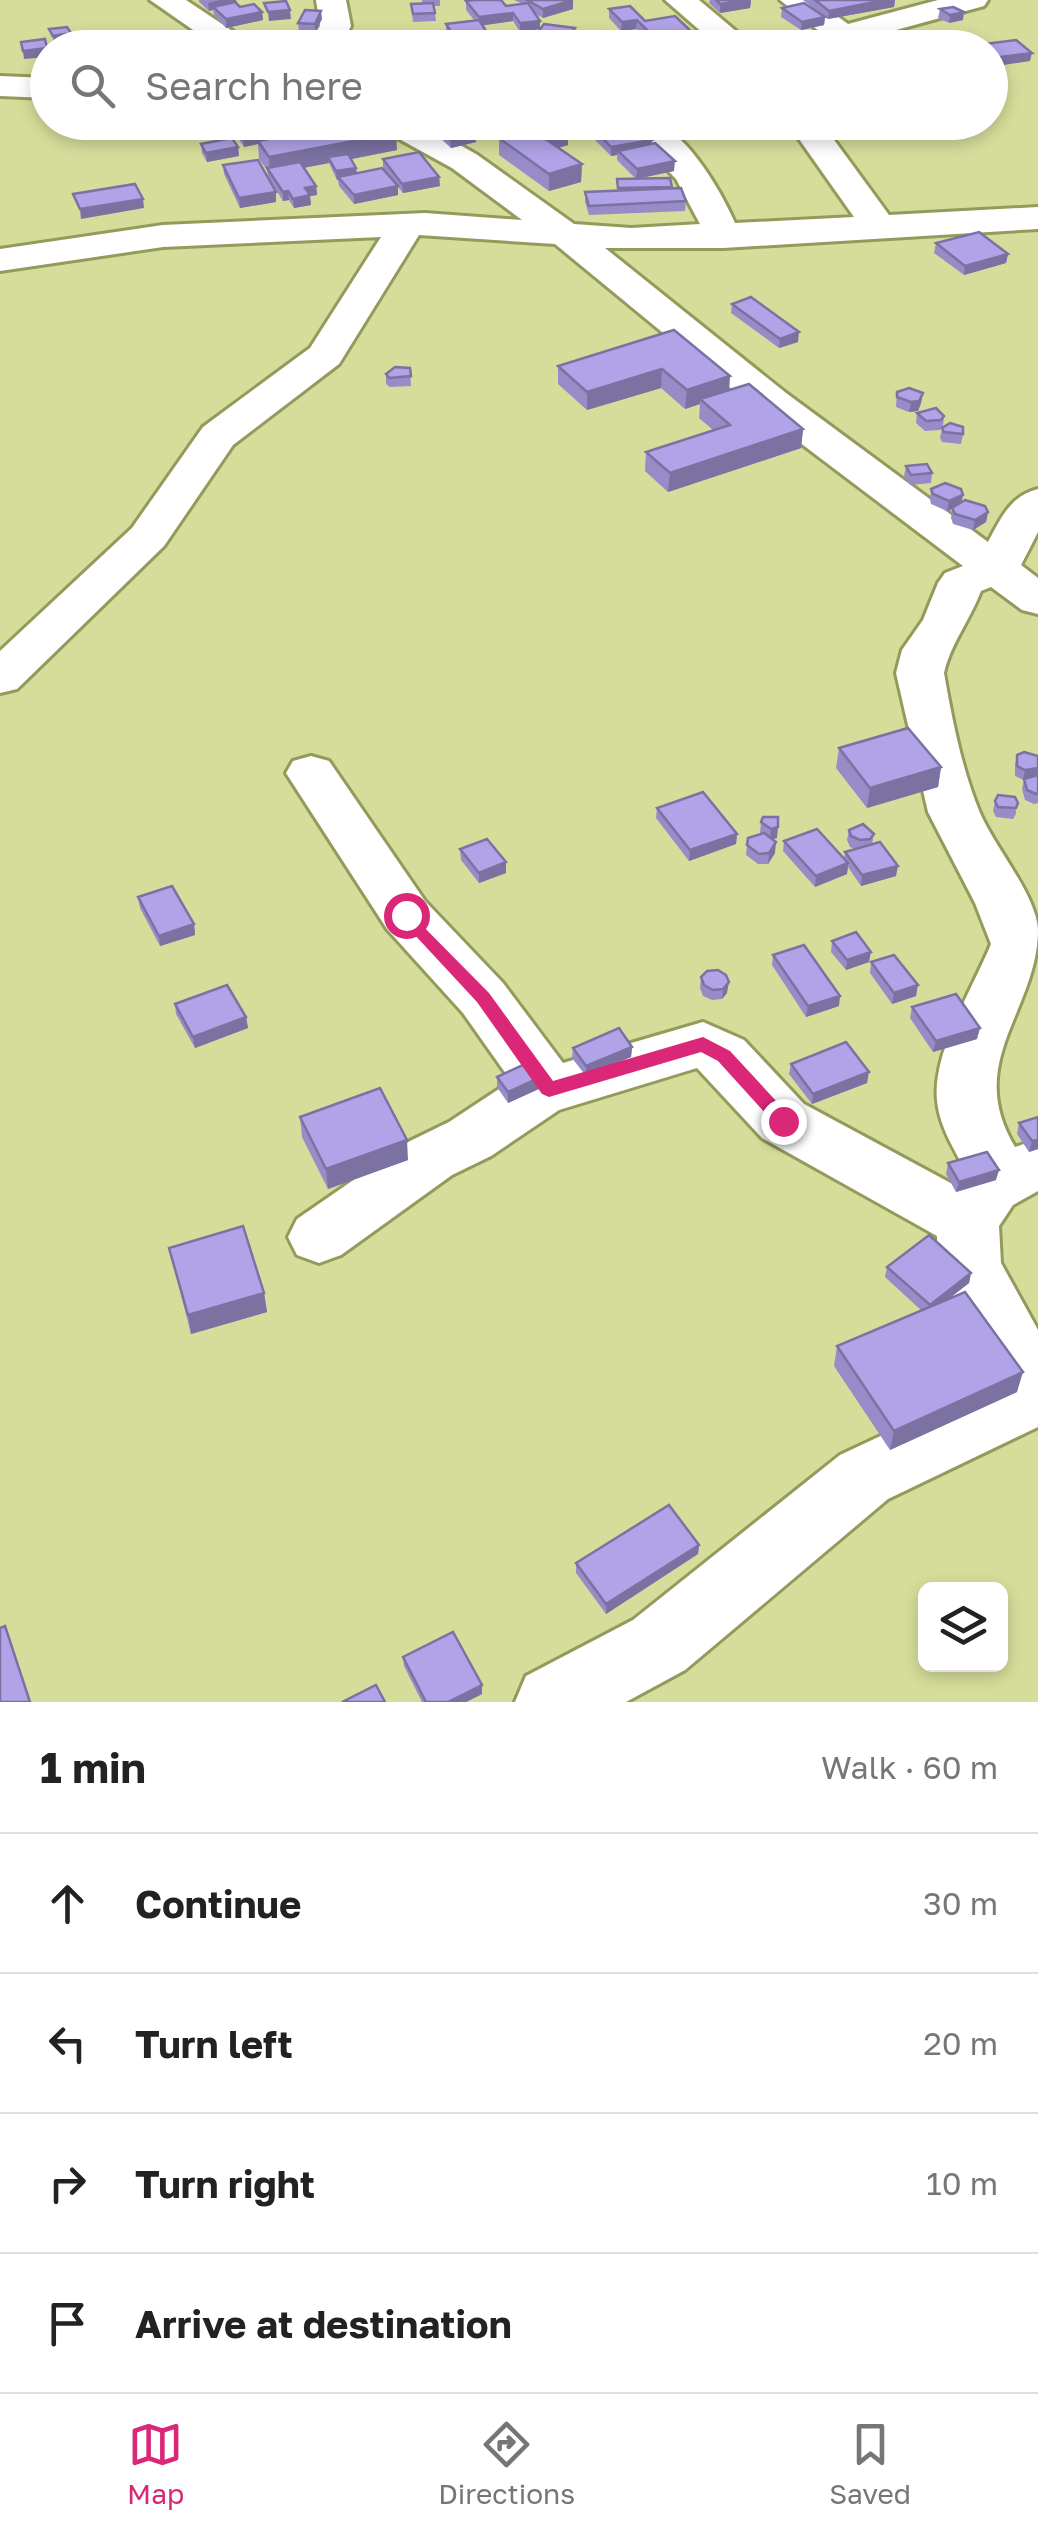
<!DOCTYPE html>
<meta charset="utf-8">
<style>
:root{--surface:#fff;--page:#f6f6f6;--text:#222;--muted:#767676;--line:#e0e0e0;--accent:#db2777}
body{margin:0;font-family:"Golos Text",sans-serif;background:var(--page);color:var(--text)}
.controls{position:absolute;right:30px;bottom:30px;display:grid;overflow:hidden;border-radius:15px;box-shadow:0 5px 15px #0003}
.controls button{width:90px;height:90px;display:grid;place-items:center;padding:0;border:0;border-bottom:2px solid var(--line);background:var(--surface);color:var(--text);font:50px sans-serif}
.stop{position:absolute;width:30px;height:30px;margin:-22px;border:8px solid #db2777;border-radius:50%;background:#fff}
.stop.end{background:#db2777;border-color:#fff;box-shadow:0 2px 10px #0008}
.list{margin:0;padding:0;list-style:none}
h2{display:flex;justify-content:space-between;align-items:center;height:130px;margin:0;padding:0 40px;font-size:42px}
h2 small{font-size:32px;font-weight:400;color:var(--muted)}
.list li{display:grid;grid-template-columns:65px 1fr auto;gap:30px;align-items:center;box-sizing:border-box;height:140px;padding:0 40px;border-top:2px solid var(--line)}
.list b{display:block;font-size:38px;white-space:nowrap}
.list em{font-size:32px;font-style:normal;color:var(--muted)}
.icon{flex:none;width:55px;height:55px;fill:none;stroke:currentColor;stroke-width:2;stroke-linecap:round;stroke-linejoin:round}
.map{position:relative;flex:none;width:1038px;height:1702px;overflow:hidden}
.search{position:absolute;background:var(--surface);box-shadow:0 5px 15px #0003;left:30px;right:30px;top:30px;height:110px;display:flex;align-items:center;gap:25px;box-sizing:border-box;padding:0 35px;border-radius:55px;color:var(--muted);font-size:38px}
.sheet{height:690px;background:var(--surface)}
nav{display:flex;justify-content:space-around;align-items:center;box-sizing:border-box;height:140px;border-top:2px solid var(--line);background:var(--surface);font-size:28px;color:var(--muted)}
nav a{display:grid;justify-items:center;gap:5px}
nav .on{color:var(--accent)}
.map>svg:first-child{display:block}
.lines{fill:none;stroke-linecap:round;stroke-linejoin:round}
.minor-casing{stroke:#949a5b;stroke-width:6}
.minor{fill:#fff;fill-rule:evenodd}
.wall{fill:#978cc7}
.shaded-wall{fill:#7b72a2}
.building{fill:#b0a3e7;stroke:#7b72a2;stroke-width:2.5}
.route{fill:#db2777}
</style>
<div class="map">
<svg width="1038" height="1702" viewBox="0 0 1038 1702">
<rect width="100%" height="100%" fill="#d6dd9b"/>
<g class="lines">
<!-- minor casing -->
<g class="minor-casing">
<g id="minor">
<path d="M150,0H186L258,48H219Z"/>
<path d="M316,0H346L351,26L340,48H306L320,26Z"/>
<path d="M665,0H699L756,48H720Z"/>
<path d="M780,0H815L848,24L938,0H988L984,6L830,48H776L781,41L819,31Z"/>
<path d="M0,76L48,78V98L0,96Z"/>
<path d="M377,122H419L476,154L574,224L631,228L700,224L676,179L621,122C631,122 650,119 659,124C690,138 722,193 735,223L854,217L787,122H821L889,215L1038,207V229L723,248H605L786,393L988,542C1001,518 1010,496 1038,489V532L1021,565L1038,578V614L1022,610L991,587L981,591C970,620 951,643 944,673C952,719 962,770 980,813C995,848 1035,893 1038,929C1038,1011 963,1061 1015,1147L1038,1139V1191L1013,1205L999,1226L1001,1263L1038,1330V1427L888,1499L685,1670L626,1702H515L526,1676L633,1620L840,1455L998,1381L937,1265V1236L762,1138L697,1068L559,1110L491,1156L452,1175L341,1255L319,1263L297,1255L288,1237L297,1219L410,1141L449,1122L511,1081L463,1013L387,929L286,773L293,761L311,756L329,761L425,901L503,983L563,1063L703,1022L744,1040L804,1104L958,1187L967,1173C955,1151 939,1126 937,1100C932,1053 973,988 991,944L975,903L928,812L896,673L902,650L923,620L938,583L945,573L963,566L758,411L555,244L419,235L339,364L233,445L164,546L17,689L0,693V651L132,528L203,427L310,348L381,237L163,247L0,271V249L163,225L425,213L522,220L452,168L381,129Z"/>
</g>
</g>
<!-- minor -->
<use href="#minor" class="minor"/>
</g>
<!-- wall -->
<g class="wall">
<path d="M199,0H236L237,4L240,7L262,12L263,20L226,28L214,15L213,10L209,11L199,2Z"/>
<path d="M422,0H440V6H434L436,21L413,22L411,4L422,3Z"/>
<path d="M514,0H573V9L543,18L534,13L540,21V29L520,32L513,21L483,25L488,43L478,44L481,48H443V43L452,42L446,32V24L474,20L466,10V1L506,6L523,4Z"/>
<path d="M710,0H751L750,8L720,13L709,3Z"/>
<path d="M803,0H895L894,7L828,19L825,17L824,25L801,30L781,17L782,8L822,15Z"/>
<path d="M609,9L645,21L693,33L692,41L656,47L636,29L621,31L609,18Z"/>
<path d="M940,9L963,20L949,23L938,18Z"/>
<path d="M322,19L315,32L299,31L298,23Z"/>
<path d="M575,28V37L567,48L535,45V36Z"/>
<path d="M576,35L614,44V48H579L576,43Z"/>
<path d="M231,122H276L282,137L293,135V129L328,125V122H387L397,150L351,159L356,168L357,173L383,168V159L439,177L440,186L403,193L398,187V195L354,204L339,186L338,180H337L329,163L304,168L316,186L317,195L310,196L311,205L294,208L289,200L283,201L268,177L267,170L259,159L258,144L244,147L232,129Z"/>
<path d="M422,122H530V126L512,130L505,124V132L485,137L472,126V123L466,125L476,142L451,148L436,134V131L432,132Z"/>
<path d="M578,122H601L603,127L651,144L674,171L636,179L617,160V155L611,156L593,138V135L584,136L578,128Z"/>
<path d="M737,122H796L748,133Z"/>
<path d="M568,128V145L558,148L582,164L581,182L549,191L499,155V138Z"/>
<path d="M201,144L238,147L239,156L207,162L202,153Z"/>
<path d="M223,165L276,202L240,208L224,174Z"/>
<path d="M670,178L672,189L686,201L685,211L589,215L585,202V192L617,191V179Z"/>
<path d="M936,243L1008,254L1006,263L964,275L934,253Z"/>
<path d="M732,304L798,342L779,348L731,313Z"/>
<path d="M674,330L729,390L803,429L801,448L668,492L645,471L646,452L713,430L699,418L700,404L685,409L661,388L587,410L558,384V366Z"/>
<path d="M410,368L411,386L390,387L386,384V374Z"/>
<path d="M897,392L923,393L921,403L918,411L909,412L896,407Z"/>
<path d="M917,413L944,416L943,426L940,430L925,431L916,423Z"/>
<path d="M942,428L963,434L961,444L942,442L940,438Z"/>
<path d="M906,466L932,473L931,483L910,485L904,476Z"/>
<path d="M931,489L988,512L986,522L973,530L953,524L951,518L952,509L947,511L931,504L930,499Z"/>
<path d="M839,748L941,767L938,787L867,808L836,768Z"/>
<path d="M1017,755L1038,756V803L1034,804L1025,800L1022,789L1024,780L1015,776V765Z"/>
<path d="M1015,797L1016,814L1013,819L996,817L993,811L995,801Z"/>
<path d="M657,808L737,834L736,844L689,861L656,818Z"/>
<path d="M763,817L777,838L772,839L775,853L768,864H758L746,855L747,845L762,834L760,833L761,822Z"/>
<path d="M849,830L874,834L872,844L896,876L861,886L848,867L847,874L815,887L783,851L784,841L844,859L845,852L855,849L850,847L847,840Z"/>
<path d="M460,849L506,862V873L479,883L461,860Z"/>
<path d="M138,897L194,924L195,935L160,946L140,908Z"/>
<path d="M832,941L869,962L846,970L831,952Z"/>
<path d="M773,955L839,1006L806,1017L772,965Z"/>
<path d="M871,962L916,996L892,1004L870,973Z"/>
<path d="M726,975L727,993L722,999L712,1000L703,996L700,988L701,977Z"/>
<path d="M175,1004L246,1017L248,1028L195,1048L176,1014Z"/>
<path d="M912,1007L977,1039L933,1052L910,1018Z"/>
<path d="M632,1047L631,1057L586,1076L572,1058L573,1048Z"/>
<path d="M791,1064L867,1083L812,1104L789,1074Z"/>
<path d="M497,1077L541,1088L508,1103L497,1087Z"/>
<path d="M300,1117L408,1160L328,1189L302,1137Z"/>
<path d="M1038,1117V1149L1029,1152L1017,1134L1019,1123Z"/>
<path d="M948,1163L996,1180L956,1192L946,1174Z"/>
<path d="M169,1248L264,1293L267,1312L191,1334Z"/>
<path d="M887,1267L971,1273L969,1283L947,1300L1017,1392L890,1450L834,1366L837,1346L922,1311L885,1277Z"/>
<path d="M699,1545L698,1554L606,1614L576,1573V1563Z"/>
<path d="M403,1657L482,1685V1694L466,1702H422L404,1666Z"/>
</g>
<!-- shaded-wall -->
<g class="shaded-wall">
<path d="M220,0H236L237,5L213,7V10L209,11L208,3Z"/>
<path d="M573,0V9L543,18V9Z"/>
<path d="M751,0L750,8L720,13V4Z"/>
<path d="M885,0H895L894,7L828,19L829,11Z"/>
<path d="M290,10L291,19L269,21L268,12Z"/>
<path d="M321,11L322,19L315,32V24Z"/>
<path d="M262,12L263,20L226,28V19Z"/>
<path d="M964,12L963,20L949,23L950,15Z"/>
<path d="M513,13V21L479,26V17Z"/>
<path d="M825,17L824,25L801,30L802,22Z"/>
<path d="M637,20L636,29L621,31L622,22Z"/>
<path d="M540,21V29L520,32V23Z"/>
<path d="M575,28V37L566,48V41Z"/>
<path d="M71,33L72,42L54,45L53,36Z"/>
<path d="M693,33L692,41L656,47V39Z"/>
<path d="M488,34V43L455,47V38Z"/>
<path d="M256,36L257,45L241,48L240,39Z"/>
<path d="M47,48L48,57L24,59L23,51Z"/>
<path d="M1032,53L1030,61L991,67L992,58Z"/>
<path d="M432,122H472V123L442,130L436,125V131L432,132Z"/>
<path d="M512,122H530V126L512,130Z"/>
<path d="M749,122H796L748,133Z"/>
<path d="M505,123V132L485,137V128Z"/>
<path d="M603,124V133L593,128V135L584,136V127Z"/>
<path d="M568,128V145L541,153V136Z"/>
<path d="M282,131V140L258,141V144L244,147L243,138Z"/>
<path d="M396,133L397,150L332,163L328,157L329,163L270,174L269,157Z"/>
<path d="M476,133V142L451,148L450,138Z"/>
<path d="M652,140L651,149L618,151L617,155L611,156V147Z"/>
<path d="M238,147L239,156L207,162L206,153Z"/>
<path d="M675,161L674,171L636,179L637,169Z"/>
<path d="M582,164L581,182L549,191V174Z"/>
<path d="M356,168L357,177H338V180H337L336,171Z"/>
<path d="M439,177L440,186L403,193L402,184Z"/>
<path d="M316,186L317,195L310,196L311,205L294,208L293,199L305,188Z"/>
<path d="M398,186V195L354,204V195Z"/>
<path d="M288,191L289,200L283,201V192Z"/>
<path d="M276,192V202L240,208L239,198Z"/>
<path d="M143,199L144,208L81,219L80,209Z"/>
<path d="M1008,254L1006,263L964,275L965,266Z"/>
<path d="M799,332L798,342L779,348L780,339Z"/>
<path d="M662,369L661,388L587,410V392Z"/>
<path d="M730,376L729,395L700,399V404L685,409L687,390Z"/>
<path d="M923,393L921,403L918,411L909,412L911,402Z"/>
<path d="M803,429L801,448L668,492L670,473Z"/>
<path d="M963,495L961,505L947,511L949,501Z"/>
<path d="M988,512L986,522L973,530L975,520Z"/>
<path d="M941,767L938,787L867,808L870,788Z"/>
<path d="M1038,768V778L1023,781L1025,770Z"/>
<path d="M778,827L777,838L770,840L771,829Z"/>
<path d="M737,834L736,844L689,861L690,850Z"/>
<path d="M776,842L775,853L768,864L769,853Z"/>
<path d="M506,862V873L479,883V873Z"/>
<path d="M848,863L847,874L815,887L816,876Z"/>
<path d="M898,866L896,876L861,886L862,875Z"/>
<path d="M194,924L195,935L160,946L159,936Z"/>
<path d="M871,952L869,962L846,970L847,960Z"/>
<path d="M729,982L727,993L722,999L723,989Z"/>
<path d="M918,985L916,996L892,1004L894,993Z"/>
<path d="M840,996L839,1006L806,1017L808,1006Z"/>
<path d="M246,1017L248,1028L195,1048L193,1037Z"/>
<path d="M980,1028L977,1039L933,1052L936,1041Z"/>
<path d="M632,1047L631,1057L586,1076V1066Z"/>
<path d="M869,1072L867,1083L812,1104L813,1094Z"/>
<path d="M541,1077V1088L508,1103V1092Z"/>
<path d="M407,1140L408,1160L328,1189L326,1169Z"/>
<path d="M1038,1140V1149L1029,1152L1032,1141Z"/>
<path d="M999,1170L996,1180L956,1192L959,1182Z"/>
<path d="M971,1273L969,1283L928,1315L930,1305Z"/>
<path d="M264,1293L267,1312L191,1334L188,1315Z"/>
<path d="M1023,1372L1017,1392L890,1450L894,1431Z"/>
<path d="M699,1545L698,1554L606,1614V1604Z"/>
<path d="M482,1685V1694L466,1702H448Z"/>
</g>
<!-- building -->
<g class="building">
<path d="M476,0H501L506,6L528,3L540,21L520,23L513,13L479,17L466,1Z"/>
<path d="M527,0H573L543,9Z"/>
<path d="M716,0H748L720,4Z"/>
<path d="M815,0H885L829,11Z"/>
<path d="M286,1L290,10L268,12L264,3Z"/>
<path d="M235,2L240,7L254,4L262,12L226,19L213,7Z"/>
<path d="M433,3L435,13L413,14L411,4Z"/>
<path d="M804,3L825,17L802,22L782,8Z"/>
<path d="M630,6L645,21L675,16L693,33L656,39L637,20L622,22L609,9Z"/>
<path d="M953,7L964,12L950,15L940,9Z"/>
<path d="M305,10L321,11L315,24L298,23Z"/>
<path d="M479,20L488,34L455,38L446,24Z"/>
<path d="M544,24L575,28L566,41L535,36Z"/>
<path d="M67,27L71,33L53,36L49,29Z"/>
<path d="M251,31L256,36L240,39L236,34Z"/>
<path d="M602,31L614,44L586,48L576,35Z"/>
<path d="M524,35L532,45L516,48L508,37Z"/>
<path d="M45,39L47,48L23,51L21,42Z"/>
<path d="M474,39L481,48H447L443,43Z"/>
<path d="M1016,40L1032,53L992,58L990,57V48H980L977,45Z"/>
<path d="M439,43L442,48H409L408,46Z"/>
<path d="M233,122H276L282,131L243,138Z"/>
<path d="M321,122H325L331,128L298,134L293,129Z"/>
<path d="M332,122H359L335,127Z"/>
<path d="M359,122H387L396,133L269,157L258,141Z"/>
<path d="M448,122H464L476,133L450,138L436,125Z"/>
<path d="M479,122H504L505,123L485,128Z"/>
<path d="M554,122H560L568,128L541,136L582,164L549,174L499,138Z"/>
<path d="M581,122H601L603,124L584,127Z"/>
<path d="M626,122H635L652,140L611,147L593,128Z"/>
<path d="M232,138L238,147L206,153L201,144Z"/>
<path d="M655,143L675,161L637,169L618,151Z"/>
<path d="M419,152L439,177L402,184L383,159Z"/>
<path d="M348,154L356,168L336,171L328,157Z"/>
<path d="M258,160L276,192L239,198L223,165Z"/>
<path d="M300,162L316,186L305,188L310,195L293,199L288,191L283,192L267,168Z"/>
<path d="M382,168L398,186L354,195L338,177Z"/>
<path d="M670,178L672,187L618,188L617,179Z"/>
<path d="M135,184L143,199L80,209L73,194Z"/>
<path d="M681,188L686,201L589,206L585,192Z"/>
<path d="M979,232L1008,254L965,266L936,243Z"/>
<path d="M751,297L799,332L780,339L732,304Z"/>
<path d="M674,330L730,376L687,390L662,369L587,392L558,366Z"/>
<path d="M395,367L410,368L411,376L389,378L386,374Z"/>
<path d="M749,384L803,429L670,473L646,452L730,425L700,399Z"/>
<path d="M909,388L923,393L919,401L911,402L897,397V392Z"/>
<path d="M936,408L944,416L941,420L926,421L917,413Z"/>
<path d="M950,423L963,427V434L944,432L942,428Z"/>
<path d="M927,464L932,473L911,475L906,466Z"/>
<path d="M945,483L961,489L963,495L949,501L933,494L931,489Z"/>
<path d="M965,500L985,506L988,512L975,520L955,514L952,508Z"/>
<path d="M908,728L941,767L870,788L839,748Z"/>
<path d="M1024,752L1038,756V768L1025,770L1017,766V755Z"/>
<path d="M1038,775V793L1036,794L1027,790L1024,779Z"/>
<path d="M703,792L737,834L690,850L657,808Z"/>
<path d="M998,795L1015,797L1018,803L1016,808L998,807L995,801Z"/>
<path d="M763,817H778V827L771,829L761,822Z"/>
<path d="M863,824L874,834L870,839L860,840L851,836L849,830Z"/>
<path d="M817,829L848,863L816,876L784,841Z"/>
<path d="M764,833L776,842L769,853L759,854L747,845L748,838Z"/>
<path d="M487,839L506,862L479,873L460,849Z"/>
<path d="M880,842L898,866L862,875L845,852Z"/>
<path d="M172,886L194,924L159,936L138,897Z"/>
<path d="M856,932L871,952L847,960L832,941Z"/>
<path d="M804,945L840,996L808,1006L773,955Z"/>
<path d="M894,955L918,985L894,993L871,962Z"/>
<path d="M718,970L726,975L729,982L723,989L713,990L704,985L701,977L707,971Z"/>
<path d="M227,985L246,1017L193,1037L175,1004Z"/>
<path d="M956,994L980,1028L936,1041L912,1007Z"/>
<path d="M619,1028L632,1047L586,1066L573,1048Z"/>
<path d="M846,1042L869,1072L813,1094L791,1064Z"/>
<path d="M529,1062L541,1077L508,1092L497,1077Z"/>
<path d="M380,1088L407,1140L326,1169L300,1117Z"/>
<path d="M1038,1117V1140L1032,1141L1019,1123Z"/>
<path d="M987,1152L999,1170L959,1182L948,1163Z"/>
<path d="M243,1226L264,1293L188,1315L169,1248Z"/>
<path d="M929,1235L971,1273L930,1305L887,1267Z"/>
<path d="M965,1292L1023,1372L894,1431L837,1346Z"/>
<path d="M669,1505L699,1545L606,1604L576,1563Z"/>
<path d="M5,1626L30,1702H0V1628Z"/>
<path d="M453,1632L482,1685L448,1702H426L403,1657Z"/>
<path d="M376,1685L385,1702H342Z"/>
</g>
<!-- route -->
<path class="route" d="M406,909L489,993L553,1081L703,1037L730,1051L790,1116V1126H777L718,1061L701,1052L549,1097L542,1094L477,1002L400,919L397,915Z"/>
</svg>
<div class="controls">
<button><svg class="icon" aria-label="layers" viewBox="0 0 24 24"><path d="M12 4l9 5-9 5-9-5zM3 14l9 5 9-5"/></svg></button>
</div>
<div class="stop" style="left:406px;top:915px"></div>
<div class="stop end" style="left:783px;top:1121px"></div>
<div class="search"><svg class="icon" aria-label="search" viewBox="0 0 24 24"><circle cx="10" cy="10" r="6"/><path d="M15 15l6 6"/></svg>Search here</div>
</div>
<section class="sheet">
<h2>1 min<small>Walk · 60 m</small></h2>
<ul class="list">
<li><svg class="icon" aria-label="ahead" viewBox="0 0 24 24"><path d="M12 20V5M6 11l6-6 6 6"/></svg><div><b>Continue</b></div><em>30 m</em></li>
<li><svg class="icon" aria-label="left" viewBox="0 0 24 24"><path d="M17 20v-9H6M10 6l-5 5 5 5"/></svg><div><b>Turn left</b></div><em>20 m</em></li>
<li><svg class="icon" aria-label="right" viewBox="0 0 24 24"><path d="M7 20v-9h11M14 6l5 5-5 5"/></svg><div><b>Turn right</b></div><em>10 m</em></li>
<li><svg class="icon" aria-label="arrive" viewBox="0 0 24 24"><path d="M6 21V4h12l-3 4 3 4H6"/></svg><div><b>Arrive at destination</b></div></li>
</ul>
</section>
<nav>
<a class="on"><svg class="icon" aria-label="map" viewBox="0 0 24 24"><path d="M3 6l6-2 6 2 6-2v14l-6 2-6-2-6 2zM9 4v14M15 6v14"/></svg>Map</a>
<a><svg class="icon" aria-label="directions" viewBox="0 0 24 24"><path d="M12 3l9 9-9 9-9-9zM9 14v-3h6M13 9l2 2-2 2"/></svg>Directions</a>
<a><svg class="icon" aria-label="saved" viewBox="0 0 24 24"><path d="M7 4h10v16l-5-4-5 4z"/></svg>Saved</a>
</nav>
